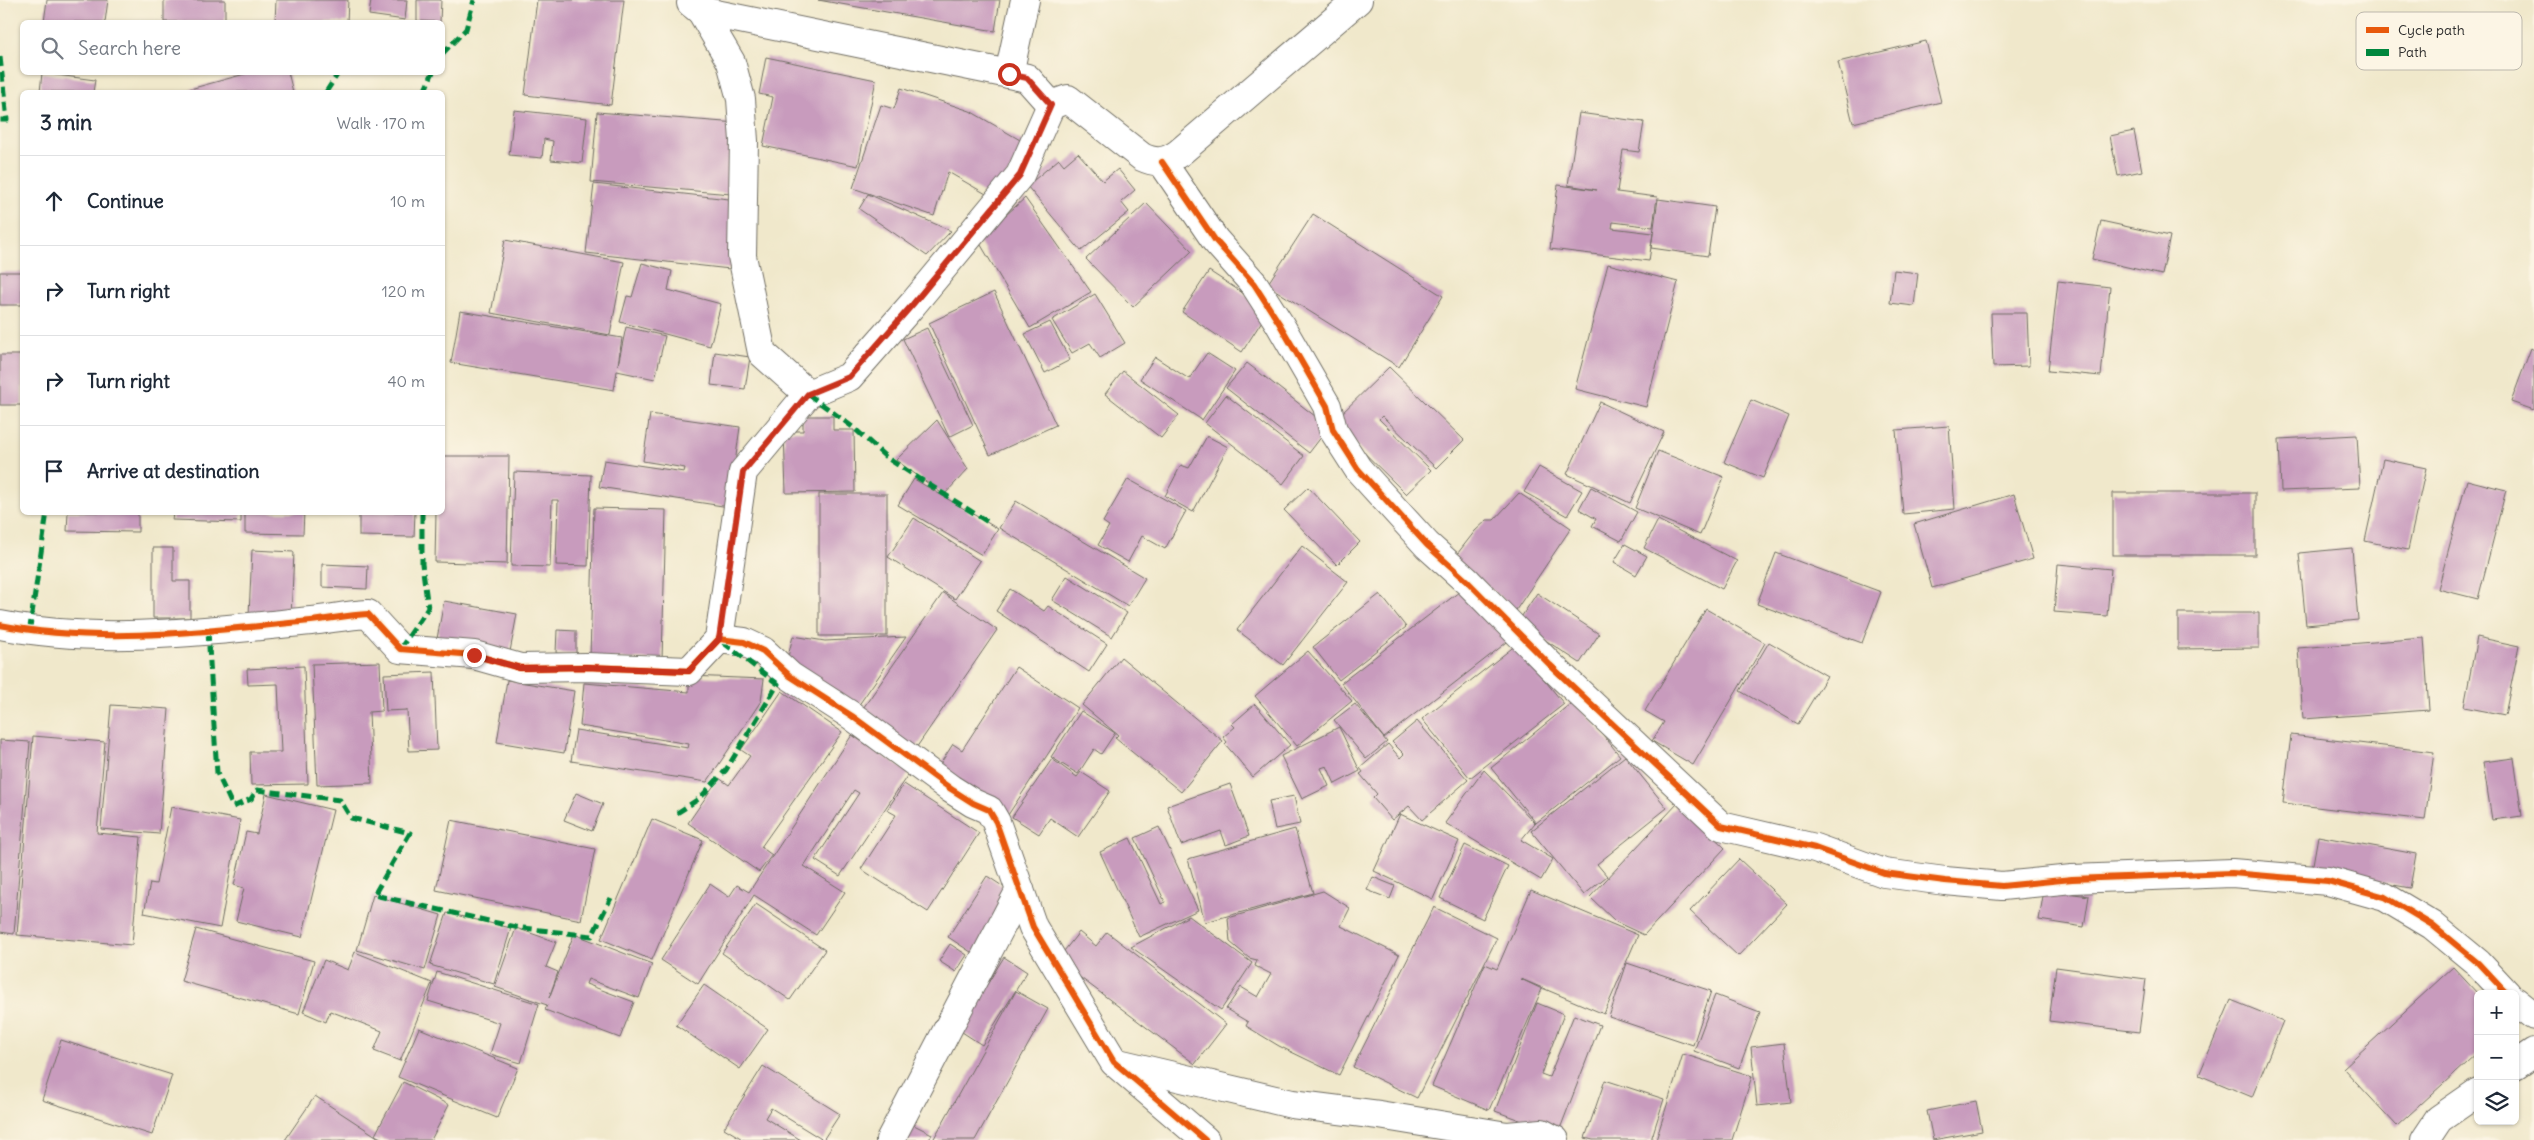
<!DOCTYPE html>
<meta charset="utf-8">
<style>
:root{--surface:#fff;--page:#f6f6f7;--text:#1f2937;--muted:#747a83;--line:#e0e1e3}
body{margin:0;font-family:Delius,sans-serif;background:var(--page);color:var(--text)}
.controls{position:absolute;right:15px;bottom:15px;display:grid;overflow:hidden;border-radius:8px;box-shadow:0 1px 4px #0004}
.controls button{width:45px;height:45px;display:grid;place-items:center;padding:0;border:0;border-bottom:1px solid var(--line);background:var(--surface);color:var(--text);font:25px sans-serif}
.stop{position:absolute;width:15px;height:15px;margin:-11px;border:4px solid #c8321e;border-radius:50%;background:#fff}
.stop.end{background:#c8321e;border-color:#fff;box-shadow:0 1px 5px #0008}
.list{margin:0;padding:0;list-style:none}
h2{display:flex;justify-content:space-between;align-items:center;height:65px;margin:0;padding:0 20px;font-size:21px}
h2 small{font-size:16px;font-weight:400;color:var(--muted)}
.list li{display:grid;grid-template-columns:32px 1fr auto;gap:15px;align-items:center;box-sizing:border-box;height:90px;padding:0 20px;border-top:1px solid var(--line)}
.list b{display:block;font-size:19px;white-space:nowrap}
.list em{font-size:16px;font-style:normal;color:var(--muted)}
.icon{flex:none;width:28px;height:28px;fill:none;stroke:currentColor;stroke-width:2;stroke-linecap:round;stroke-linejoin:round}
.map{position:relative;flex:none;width:2534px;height:1140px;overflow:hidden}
.search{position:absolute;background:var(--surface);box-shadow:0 1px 4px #0004;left:20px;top:20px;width:425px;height:55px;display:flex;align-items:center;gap:12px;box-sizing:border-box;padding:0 18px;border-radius:8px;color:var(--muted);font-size:19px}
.panel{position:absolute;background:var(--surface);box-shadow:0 1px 4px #0004;left:20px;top:90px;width:425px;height:425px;border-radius:8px}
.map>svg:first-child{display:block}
.building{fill:#c89bbd}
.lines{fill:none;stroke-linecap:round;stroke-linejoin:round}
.street-casing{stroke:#706d63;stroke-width:30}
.street{stroke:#fff;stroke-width:28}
.quiet{stroke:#00873e;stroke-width:5;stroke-dasharray:10 5;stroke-linecap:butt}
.cycleway-casing{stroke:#fcf5e5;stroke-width:9}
.cycleway{stroke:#e8590c;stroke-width:6}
.route{stroke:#c8321e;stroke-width:6}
.key{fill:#fcf5e5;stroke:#bdb8ad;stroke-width:1}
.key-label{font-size:14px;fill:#2b2b2b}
</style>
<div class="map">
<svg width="2534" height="1140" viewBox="0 0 2534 1140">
<rect width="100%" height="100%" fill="#fcf5e5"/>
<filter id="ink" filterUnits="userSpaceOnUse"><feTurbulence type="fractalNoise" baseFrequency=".02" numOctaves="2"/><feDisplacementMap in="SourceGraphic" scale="10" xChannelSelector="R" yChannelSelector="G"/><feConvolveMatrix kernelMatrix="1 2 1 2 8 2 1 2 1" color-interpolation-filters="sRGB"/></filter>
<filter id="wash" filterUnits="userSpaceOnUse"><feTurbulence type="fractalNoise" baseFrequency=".0096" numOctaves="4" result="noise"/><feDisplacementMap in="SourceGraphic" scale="20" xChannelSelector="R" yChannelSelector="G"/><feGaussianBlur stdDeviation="1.12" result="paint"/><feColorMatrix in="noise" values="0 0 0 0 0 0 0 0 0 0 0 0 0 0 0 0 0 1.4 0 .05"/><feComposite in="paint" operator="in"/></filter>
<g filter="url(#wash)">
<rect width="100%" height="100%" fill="#f0e8cb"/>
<g id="blocks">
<!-- building -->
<g class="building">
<path d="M47,0H108L105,22H44Z"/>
<rect x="164" y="0" width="61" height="22"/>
<path d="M276,0H348L347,22H275Z"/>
<path d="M371,0H407L405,20L369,15Z"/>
<path d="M417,0H441L440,22L417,21Z"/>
<path d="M537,0H624L611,105L525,95Z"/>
<path d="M818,0H1000L995,31Z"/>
<path d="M1926,41L1941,102L1853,123L1838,62Z"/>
<path d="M766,57L876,80L858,166L763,146L773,97L759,94Z"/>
<path d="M252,72H288L293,92H191L190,89Z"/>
<path d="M42,73L95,80L93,92H40Z"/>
<path d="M901,88L970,111L1027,144L993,198L948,172L934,216L853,188L881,105L894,109Z"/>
<path d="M514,110L587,118L582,163L551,160L553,141L544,139L542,158L509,155Z"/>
<path d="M597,112L737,123L731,194L591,182Z"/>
<path d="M1579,113L1644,122L1639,152L1623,150L1617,192L1657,197L1653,227L1613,222L1612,228L1653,233L1649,261L1550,249L1558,185L1597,190L1568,185Z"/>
<path d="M2134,131L2142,171L2118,176L2110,136Z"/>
<path d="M1078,153L1103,181L1118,169L1135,190L1121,202L1129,212L1081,251L1027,186L1059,159L1064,165Z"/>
<path d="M594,184L738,200L730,269L586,253Z"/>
<path d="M868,194L951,231L927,256L859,209Z"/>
<path d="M1025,198L1091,292L1030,328L978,240Z"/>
<path d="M1658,199L1715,207L1708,256L1651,248Z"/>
<path d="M1146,203L1192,251L1133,307L1086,259Z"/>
<path d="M1313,214L1443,296L1399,367L1267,285Z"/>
<path d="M2101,221L2170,236L2162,275L2092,259Z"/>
<path d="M505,240L624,262L610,335L491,313Z"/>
<path d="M642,263L672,271L668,290L721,304L710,346L620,322L627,296L632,297Z"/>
<path d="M1608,264L1678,282L1646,407L1575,389Z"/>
<path d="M1894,270L1918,273L1914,306L1890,303Z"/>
<path d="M1209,271L1269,310L1242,352L1182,312Z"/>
<rect x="0" y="272" width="22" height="33"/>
<path d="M2058,281L2110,287L2101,376L2048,371Z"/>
<path d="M994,292L1056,425L990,455L929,323Z"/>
<path d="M1095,294L1125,343L1100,358L1090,343L1072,353L1052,320Z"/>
<path d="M460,311L622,338L618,365L626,327L665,336L655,379L617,371L614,390L451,363Z"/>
<path d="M1991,313H2027L2029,366L1993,367Z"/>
<path d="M1050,322L1070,360L1045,373L1025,334Z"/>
<path d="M927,328L973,425L949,437L903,339Z"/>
<path d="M2531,348L2534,350V410L2511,402Z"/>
<path d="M715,352L750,357L745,389L711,385Z"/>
<path d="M1207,353L1235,371L1202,420L1140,379L1155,357L1189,379Z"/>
<rect x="0" y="355" width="22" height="50"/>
<path d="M1247,363L1329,427L1309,453L1226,388Z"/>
<path d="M1389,367L1464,440L1436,468L1382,416L1379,419L1431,470L1406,494L1333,422Z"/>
<path d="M1123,371L1179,415L1161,438L1105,394Z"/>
<path d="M1226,395L1304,456L1283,484L1205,423Z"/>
<path d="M1751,400L1789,416L1763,478L1724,462Z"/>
<path d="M1600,402L1664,432L1630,503L1567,474Z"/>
<path d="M650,414L740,427L729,507L599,487L604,460L684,472L685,468L643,461Z"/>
<path d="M803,416H833V430H854L855,492L786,493L784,431H803Z"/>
<path d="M937,420L968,469L944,495L896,460Z"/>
<path d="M1949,426L1955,509L1903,514L1896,430Z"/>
<path d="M2357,435L2360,488L2281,491L2279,439Z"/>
<path d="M1207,436L1228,447L1193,512L1165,496L1181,465L1189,468Z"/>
<path d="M1658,451L1724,477L1700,535L1635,508Z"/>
<path d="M442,456H509L507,564L435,562L436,512H442Z"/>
<path d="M2383,459L2426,468L2408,550L2365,541Z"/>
<path d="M1539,467L1582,491L1567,516L1524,492Z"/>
<path d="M514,472L591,475L588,566L556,565L558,500H552L550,567L511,566Z"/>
<path d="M914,479L998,529L982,555L898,505Z"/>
<path d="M1128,479L1186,511L1165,549L1142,536L1128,562L1098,545L1109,526L1103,522Z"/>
<path d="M2467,480L2506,490L2478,599L2438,589Z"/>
<path d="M1308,487L1360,542L1337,565L1284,510Z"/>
<path d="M1591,487L1637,512L1621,541L1592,526L1596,519L1579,509Z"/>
<path d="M1519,493L1571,528L1516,610L1454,558L1475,531L1487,520H1494Z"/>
<rect x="2113" y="493" width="142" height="62"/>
<rect x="819" y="494" width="68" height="142"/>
<path d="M2014,494L2033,559L1932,588L1914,524Z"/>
<path d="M1016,501L1145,578L1128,606L999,528Z"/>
<path d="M594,508L666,510L662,660L590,658Z"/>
<path d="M68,512H138V532L67,531Z"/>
<path d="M173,512H241V522L172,520Z"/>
<path d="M245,512H304L303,534L245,533Z"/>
<path d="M359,512H415L414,537L359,536Z"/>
<path d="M914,518L980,561L955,599L888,557Z"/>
<path d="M1658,520L1737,561L1722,589L1644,548Z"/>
<path d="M1625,544L1647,556L1636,575L1614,562Z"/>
<path d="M1302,546L1348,582L1283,665L1237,630Z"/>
<path d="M153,548H173V581H190V618H153Z"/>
<path d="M2352,548L2358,620L2306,625L2299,553Z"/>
<path d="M252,550L294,552L291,617L249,615Z"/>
<path d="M1776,553L1881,592L1862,643L1757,604Z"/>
<path d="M322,564L368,566L367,589L322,587Z"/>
<path d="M2058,564L2111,569L2107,616L2054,612Z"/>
<path d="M1067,576L1127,613L1112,637L1052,600Z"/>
<path d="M1468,585L1511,639L1384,738L1341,683Z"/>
<path d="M1010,589L1044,611L1048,606L1107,644L1089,672L996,611Z"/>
<path d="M943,593L997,630L914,751L859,714Z"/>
<path d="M1537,593L1599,634L1580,663L1518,622Z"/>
<path d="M1380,594L1406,627L1339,680L1313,647Z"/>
<path d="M444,601L517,614L509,657L436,644Z"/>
<path d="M1706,609L1765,643L1693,765L1652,741L1664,722L1645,711Z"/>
<path d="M2178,613H2259V648L2178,649Z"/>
<path d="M557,630L576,631V654L556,653Z"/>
<path d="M793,636L825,641L906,637L856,709L786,665Z"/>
<path d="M2477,637L2519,646L2505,715L2464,707Z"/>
<path d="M2424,638L2429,710L2303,719L2298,648Z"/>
<path d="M1769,642L1827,676L1798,724L1740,691Z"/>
<path d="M1516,645L1564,704L1470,778L1422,719Z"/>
<path d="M1308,651L1352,701L1297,746L1255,696Z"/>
<path d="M1121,657L1223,741L1181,792L1115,738L1118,735L1082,705Z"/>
<path d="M380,662L382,711L369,712L372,783L317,785L312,664Z"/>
<path d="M304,666L308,784L251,785L250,752H281L278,684L248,685L247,669Z"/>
<path d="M1016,667L1078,708L1008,815L937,769L953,744L962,750Z"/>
<path d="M434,672L437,750L409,751L407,710L386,711L384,674Z"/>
<path d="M689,676L764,679L761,701L707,782L571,761L576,730L688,748L689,744L580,726L584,683L689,692Z"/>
<path d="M507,680L574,691L564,753L497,742Z"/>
<path d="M782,691L842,732L761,847L772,855L759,872L688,823L719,778L729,785L750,756L741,750Z"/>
<path d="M1575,700L1620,756L1536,823L1491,768Z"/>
<path d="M1255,704L1290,745L1253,777L1225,744L1227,742L1223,737L1235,727L1232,724Z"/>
<path d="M1355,704L1387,742L1366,759L1334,720Z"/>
<path d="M111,705L169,709L159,834L101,829Z"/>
<path d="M1081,711L1115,733L1101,754L1094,749L1078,774L1051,757Z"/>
<path d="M1417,721L1468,780L1422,820L1409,806L1392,820L1373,798L1377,794L1360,774L1363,772L1360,768L1388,744L1400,758L1404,754L1392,742Z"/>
<path d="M1339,727L1360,771L1335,784L1327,766L1321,768L1329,786L1302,799L1281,756Z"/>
<path d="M852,735L909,773L840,876L815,860L859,793L854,790L804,866L845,892L816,935L754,895L698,984L661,960L710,884L729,897L737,885L749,892Z"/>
<path d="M2291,735L2434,752L2425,820L2283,803Z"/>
<path d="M33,736L105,742L97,833L141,837L132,945L17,935Z"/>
<path d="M0,740L30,742L14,934L0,932Z"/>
<path d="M1625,756L1667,808L1597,864L1607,876L1584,895L1531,831Z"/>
<path d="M2514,758L2522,816L2492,820L2483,762Z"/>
<path d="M1052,759L1077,777L1081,772L1110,791L1078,837L1050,818L1039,834L1012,817Z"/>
<path d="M1484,770L1535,823L1521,840L1553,859L1541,880L1445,823Z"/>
<path d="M904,784L979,833L928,912L861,869L896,815L887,810Z"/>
<path d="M1230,784L1249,836L1226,845L1221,831L1181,845L1167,806Z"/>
<path d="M576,793L603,804L592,831L564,820Z"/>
<path d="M266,794L333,810L302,937L236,921L244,888L234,885L246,832L257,834Z"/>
<path d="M1294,796L1300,824L1275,829L1269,801Z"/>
<path d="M1678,803L1725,848L1644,935L1616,922L1590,897Z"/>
<path d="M171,807L240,820L220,928L144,913L150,883L156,884Z"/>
<path d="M1400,814L1459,841L1433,899L1374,871Z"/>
<path d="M652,819L703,840L652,960L601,939Z"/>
<path d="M451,820L595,849L581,920L436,890Z"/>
<path d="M1159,827L1198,910L1139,937L1100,852L1130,838L1161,904L1165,902L1135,838Z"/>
<path d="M1295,829L1313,893L1205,922L1188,859Z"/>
<path d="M2318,836L2416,854L2410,888L2312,870Z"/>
<path d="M1465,845L1508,866L1483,919L1440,898Z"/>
<path d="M1739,859L1787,904L1738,956L1690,911Z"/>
<path d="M987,876L1013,893L974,954L948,937Z"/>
<path d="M1373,877L1395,886L1390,899L1367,890Z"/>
<path d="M1531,890L1638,935L1604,1014L1521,979L1542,989L1489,1110L1432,1086L1485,964L1497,969Z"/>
<path d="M2044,890L2089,896L2084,927L2039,920Z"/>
<path d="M1323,891L1350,908L1341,926L1399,955L1339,1075L1279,1046L1246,1026L1248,1022L1226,1009L1241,987L1258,997L1271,974L1255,966L1257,960L1249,958L1230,942L1228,918Z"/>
<path d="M373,895L441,915L425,970L357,950Z"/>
<path d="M756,904L825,950L790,1000L722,953Z"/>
<path d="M1434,907L1497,938L1417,1098L1353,1067Z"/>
<path d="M447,913L511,928L494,984L430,965Z"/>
<path d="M1189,916L1252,963L1221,1010L1131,947Z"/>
<path d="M516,928L556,942L546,967L558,972L549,998L574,934L652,964L639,998L588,979L586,984L634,1002L620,1038L545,1010L547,1005L495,987Z"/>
<path d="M196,929L314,961L299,1014L181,981Z"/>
<path d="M1079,932L1096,946L1107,932L1226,1024L1195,1064L1057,960Z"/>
<path d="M950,944L967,955L956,972L939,961Z"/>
<path d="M355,952L432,983L400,1061L374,1051L382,1031L330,1011L326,1022L303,1012L324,960L348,970Z"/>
<path d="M1004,957L1027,972L982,1045L959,1030Z"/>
<path d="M1627,963L1711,991L1693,1045L1609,1017Z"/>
<path d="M2056,967L2146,979L2139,1032L2049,1021Z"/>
<path d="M2453,967L2478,994V1052L2397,1126L2343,1068Z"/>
<path d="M437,972L539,1004L521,1063L490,1054L500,1023L428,1001Z"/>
<path d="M704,985L768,1029L740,1069L676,1025Z"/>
<path d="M1016,991L1048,1009L975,1140H933Z"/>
<path d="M1715,995L1760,1012L1739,1068L1694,1051Z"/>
<path d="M2231,1000L2283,1021L2252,1097L2199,1075Z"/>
<path d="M1537,1003L1564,1014L1541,1074L1549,1077L1574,1015L1600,1025L1558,1134L1495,1111Z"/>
<path d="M419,1028L518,1068L497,1118L398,1077Z"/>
<path d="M61,1040L172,1075L152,1135L42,1100Z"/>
<path d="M1784,1043L1791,1102L1757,1106L1751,1047Z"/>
<path d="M1683,1054L1752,1076L1732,1140H1656Z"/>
<path d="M763,1066L840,1114L823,1140L771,1108L765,1118L801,1140H744L724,1128Z"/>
<path d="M1605,1080L1664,1099L1651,1140H1593L1585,1138Z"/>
<path d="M403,1082L449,1105L431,1140H385L375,1135Z"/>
<path d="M315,1096L376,1136L381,1140H285Z"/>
<path d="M1976,1101L1982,1131L1933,1140L1927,1111Z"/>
<path d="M906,1121L932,1134L929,1140H896Z"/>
</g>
</g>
</g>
<g filter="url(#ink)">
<use href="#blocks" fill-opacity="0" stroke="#706d63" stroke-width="1"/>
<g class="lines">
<!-- street casing -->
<g class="street-casing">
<g id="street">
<path d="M691,3L701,11L1009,74L1025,0"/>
<path d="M701,11L731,62L741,99L744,141L742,256L762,353L808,394"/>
<path d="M1009,74L1027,78L1051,105L1068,99L1142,157C1157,164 1166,162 1179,153L1358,0"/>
<path d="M1162,162L1215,240L1254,284L1279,323L1327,406L1333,430L1358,469L1427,545L1468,582L1550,665L1721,826L1815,848L1884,873L1945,881L2002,886L2072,879L2232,873L2328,881L2385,897L2432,925L2478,963L2507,994"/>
<path d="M0,625C102,645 208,631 311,621C330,619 348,615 368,614L400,649L474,655L520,668L586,667L689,671L719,639L744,642L763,651L790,676L852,716L951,789L973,803L989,810L996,822L1033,927L1114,1062L1205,1140"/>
<path d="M719,639L743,472L808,394L849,377L913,304L1020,175L1051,105"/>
<path d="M2515,1001L2534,1016"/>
<path d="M1118,1063L1292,1104L1379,1115L1507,1136L1542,1133L1555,1140"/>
<path d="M2515,1066L2534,1053"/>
<path d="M890,1140L1020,890"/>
<path d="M2425,1140L2439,1119L2478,1092"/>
</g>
</g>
<!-- street -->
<use href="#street" class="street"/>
<!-- quiet -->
<g class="quiet">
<path d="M442,54L466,29L474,0"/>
<path d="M0,57L7,120H0"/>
<path d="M326,92L339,72"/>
<path d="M424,92L433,72"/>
<path d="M808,394L854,428L887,458L988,522"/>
<path d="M31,631L30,627L47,512"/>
<path d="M208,631L217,773L233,807L251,799L257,790L340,800L351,818L410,833L374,895L515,927L592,936L611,898"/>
<path d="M400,649L428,608L422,564V512"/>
<path d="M677,813L700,798L726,770L778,684L721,641"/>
</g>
<!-- cycleway casing -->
<g class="cycleway-casing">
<g id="cycleway">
<path d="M1162,162L1215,240L1254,284L1279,323L1327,406L1333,430L1358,469L1427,545L1468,582L1550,665L1721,826L1815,848L1884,873L1945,881L2002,886L2072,879L2232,873L2328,881L2385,897L2432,925L2478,963L2507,994"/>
<path d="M0,625C102,645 208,631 311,621C330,619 348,615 368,614L400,649L474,655L520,668L586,667L689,671L719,639L744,642L763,651L790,676L852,716L951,789L973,803L989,810L996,822L1033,927L1114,1062L1205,1140"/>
</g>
</g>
<!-- cycleway -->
<use href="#cycleway" class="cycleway"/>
</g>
</g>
<g class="lines" filter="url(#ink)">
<!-- route -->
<path class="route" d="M474,655L520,668L586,667L689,671L719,639L743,472L808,394L849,377L913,304L1020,175L1051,105L1027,78L1009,74"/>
</g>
<!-- legend -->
<rect x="2356" y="12" width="166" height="58" rx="8" class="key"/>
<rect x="2366" y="27" width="23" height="6" fill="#e8590c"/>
<rect x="2366" y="49" width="23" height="7" fill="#00873e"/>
<g class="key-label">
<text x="2398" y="35">Cycle path</text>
<text x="2398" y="57">Path</text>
</g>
</svg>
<div class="controls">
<button>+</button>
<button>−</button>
<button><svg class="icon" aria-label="layers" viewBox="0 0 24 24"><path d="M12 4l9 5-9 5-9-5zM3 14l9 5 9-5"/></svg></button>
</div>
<div class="stop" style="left:1009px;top:74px"></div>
<div class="stop end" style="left:474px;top:655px"></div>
<div class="search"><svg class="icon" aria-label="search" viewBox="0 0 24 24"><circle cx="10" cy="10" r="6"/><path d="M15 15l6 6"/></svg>Search here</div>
<section class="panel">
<h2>3 min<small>Walk · 170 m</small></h2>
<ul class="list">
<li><svg class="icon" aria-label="ahead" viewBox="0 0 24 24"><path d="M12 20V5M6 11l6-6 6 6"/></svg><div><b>Continue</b></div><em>10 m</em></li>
<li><svg class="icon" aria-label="right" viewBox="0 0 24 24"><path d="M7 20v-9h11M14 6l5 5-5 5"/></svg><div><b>Turn right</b></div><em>120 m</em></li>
<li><svg class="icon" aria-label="right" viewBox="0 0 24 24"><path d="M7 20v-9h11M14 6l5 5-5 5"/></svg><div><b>Turn right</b></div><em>40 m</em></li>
<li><svg class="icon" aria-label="arrive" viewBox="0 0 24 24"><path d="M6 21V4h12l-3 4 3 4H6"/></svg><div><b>Arrive at destination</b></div></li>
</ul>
</section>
</div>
